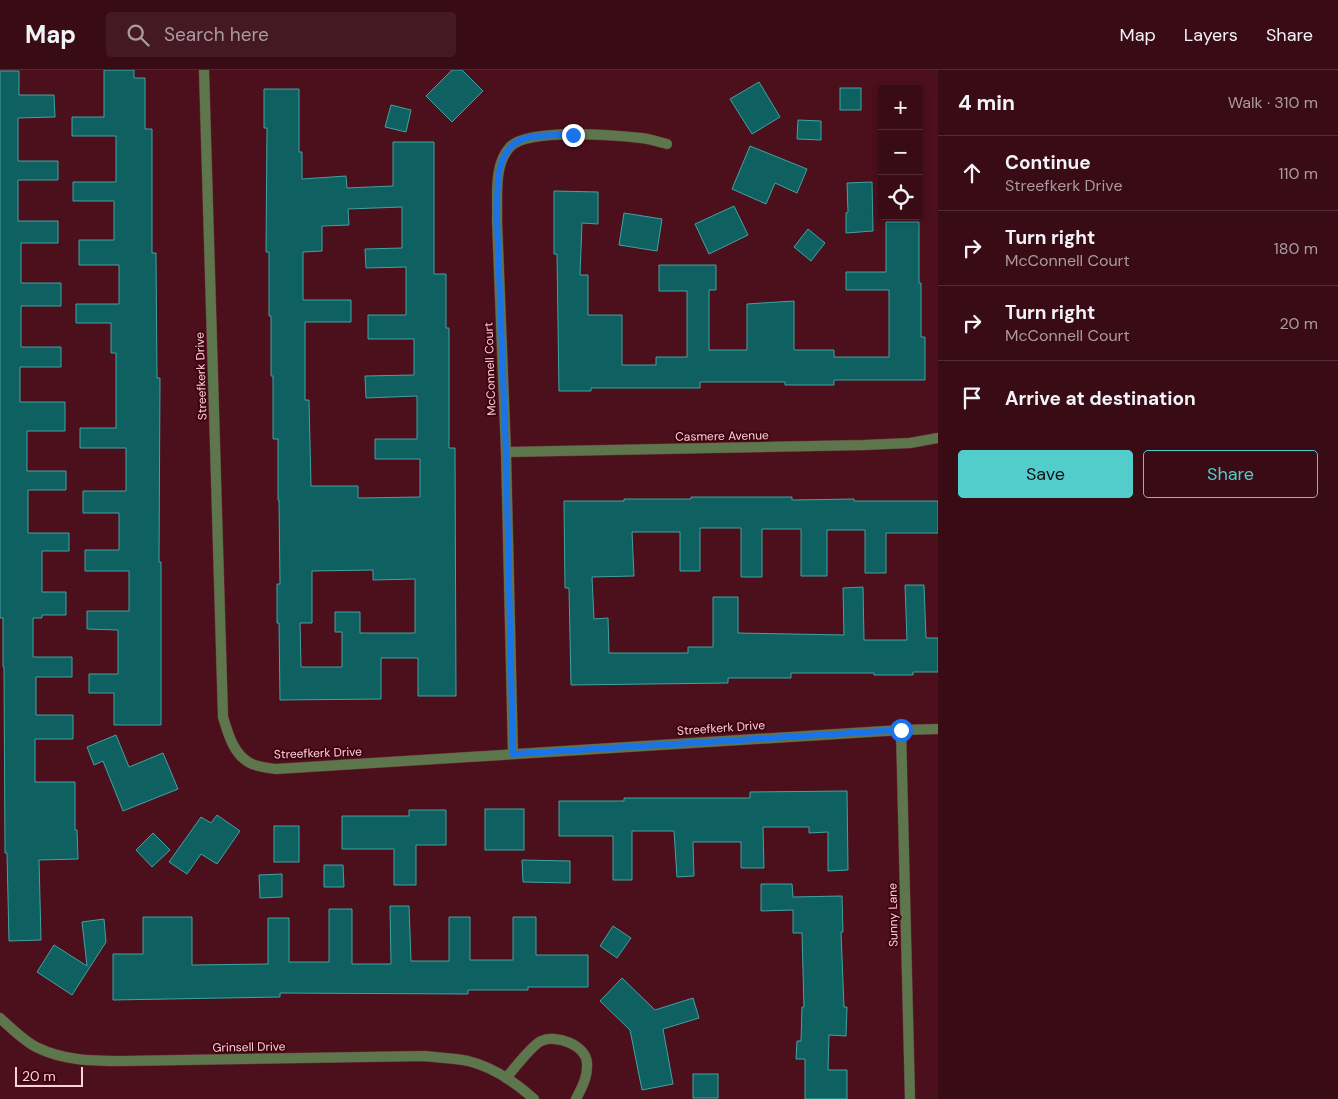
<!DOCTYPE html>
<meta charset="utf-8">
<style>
:root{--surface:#390b15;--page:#441922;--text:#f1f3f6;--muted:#ab9ba0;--line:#532b34;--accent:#53cdcb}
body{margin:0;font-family:"DM Sans",sans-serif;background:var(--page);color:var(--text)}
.controls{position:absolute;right:15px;top:15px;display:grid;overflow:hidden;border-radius:5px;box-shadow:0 2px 8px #0003}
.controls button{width:45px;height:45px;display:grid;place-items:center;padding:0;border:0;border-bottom:1px solid var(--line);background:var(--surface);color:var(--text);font:25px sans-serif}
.scale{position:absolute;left:15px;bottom:12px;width:68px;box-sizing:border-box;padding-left:5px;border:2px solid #fbd3d5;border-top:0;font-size:14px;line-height:18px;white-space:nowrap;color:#fbd3d5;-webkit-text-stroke:4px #400312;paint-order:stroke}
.stop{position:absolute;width:15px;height:15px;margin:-11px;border:4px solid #1a73e8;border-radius:50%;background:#fff}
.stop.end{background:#1a73e8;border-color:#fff;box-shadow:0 1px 5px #0008}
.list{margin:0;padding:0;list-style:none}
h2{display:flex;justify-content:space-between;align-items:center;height:65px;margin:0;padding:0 20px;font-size:21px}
h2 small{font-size:16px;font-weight:400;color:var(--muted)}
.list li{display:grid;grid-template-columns:32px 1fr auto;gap:15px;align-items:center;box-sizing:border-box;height:75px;padding:0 20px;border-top:1px solid var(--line)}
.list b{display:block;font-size:19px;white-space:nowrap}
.list p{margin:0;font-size:16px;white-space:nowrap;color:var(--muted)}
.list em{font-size:16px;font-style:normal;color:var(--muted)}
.actions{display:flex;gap:10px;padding:15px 20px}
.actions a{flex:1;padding:11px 0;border:1px solid var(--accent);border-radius:5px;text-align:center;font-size:18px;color:var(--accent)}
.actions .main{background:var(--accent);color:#111}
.icon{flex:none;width:28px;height:28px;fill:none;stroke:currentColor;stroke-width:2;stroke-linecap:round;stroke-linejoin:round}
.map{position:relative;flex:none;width:938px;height:1029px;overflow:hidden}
header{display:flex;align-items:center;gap:30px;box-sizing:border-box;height:70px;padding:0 25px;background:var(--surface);border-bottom:1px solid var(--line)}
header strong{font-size:24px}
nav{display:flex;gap:28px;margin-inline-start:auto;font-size:18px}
.search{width:350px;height:45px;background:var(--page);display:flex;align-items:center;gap:12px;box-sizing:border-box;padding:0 18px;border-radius:5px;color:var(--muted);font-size:19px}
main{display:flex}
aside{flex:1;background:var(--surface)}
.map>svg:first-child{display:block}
.building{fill:#0e6160;stroke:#41a3a1;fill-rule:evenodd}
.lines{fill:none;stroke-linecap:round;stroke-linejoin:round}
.street-casing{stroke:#682e3a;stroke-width:11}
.street{stroke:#5d764c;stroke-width:10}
.route{stroke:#1a73e8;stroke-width:6}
.labels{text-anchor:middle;stroke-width:4;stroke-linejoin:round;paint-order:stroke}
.street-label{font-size:12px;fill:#fbd3d5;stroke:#400312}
</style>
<header>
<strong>Map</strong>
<div class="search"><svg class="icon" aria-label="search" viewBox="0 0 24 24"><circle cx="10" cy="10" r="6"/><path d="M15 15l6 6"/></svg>Search here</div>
<nav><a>Map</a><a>Layers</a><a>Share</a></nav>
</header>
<main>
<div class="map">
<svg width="938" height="1029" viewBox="0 0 938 1029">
<rect width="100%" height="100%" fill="#4c0f1c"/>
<!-- building -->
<g class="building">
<path d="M104,0H134V8H145V59H152V183H156L157,308H160L159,492H161V655H114V623H89V604H118V560L87,559V541H129V501H85V480H119V443H83V421H126V378H80V358H116V283H111V253H76V234H119V195H79V170H114V131H73V112H116V66H72V47H104Z"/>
<path d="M452,0H462L483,21L452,52L426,26Z"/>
<path d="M0,1H19V25H54L55,47L18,48V91H58V110H18V151H58V173H21V213H61V236H21V277H61V297H20V332H65V361H27V401H66V420H28V463H69V481H42V522H66V545H42V548H33V587H72V607H36V645H73V669H35V712H75V760H77L78,789L39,790L41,870L9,871L7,783H5L4,597H3V548H0Z"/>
<path d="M759,12L780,47L752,64L730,29Z"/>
<rect x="840" y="18" width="21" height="22"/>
<path d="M264,19H299V82H302V109L346,106L347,118L393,116V72H434V204H446V258H449V378H455L456,626H418V588H381V629L280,630L279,553H277V514H280L279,430H278V369H273V306H271V246H269V182H266L267,58H264ZM402,137V178L365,179L366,198L406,197V245H368V269H414V305L365,306L366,328L417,326V369H375V389H420V427L358,428V416H311L309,330H305V252H351V230H303V182L322,181V156L349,155L348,139ZM373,500V510L415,509V563H360V542H335V562H342V597H301L300,553H312V501Z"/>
<path d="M391,35L411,40L406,62L385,57Z"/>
<path d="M798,50L821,51V70L797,69Z"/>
<path d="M750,76L807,99L797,123L775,113L766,134L732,119Z"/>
<path d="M872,112L873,161L846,163V143L848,142L847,113Z"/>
<path d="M554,121L598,122V154L582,153L580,205H588V245H622V295H656V287H687V221H659V195H716V220H709V280H747V234L794,231V280H834V287H889V220H846V202H886V152H919V213H921V267H925V310H834V315H785V312H700V318H591V321H559L557,184H554Z"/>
<path d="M734,136L748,165L709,184L695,154Z"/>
<path d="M624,143L662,149L657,181L619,175Z"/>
<path d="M808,159L825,173L811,191L794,177Z"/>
<path d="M691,427H792V430L854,429V431H938V463H886V503H865V460H827V506H801V459H762V507H741V458H700V501H680V462H632L634,506L592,507L594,549L608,548L609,583H688V577H713V527H738V563L844,565L843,518L863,517L864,570H907L905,515H924L926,568H938V602H913V605H874V603H791V608H728V613L571,615L569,518H565L564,431H624V429H691Z"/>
<path d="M116,665L129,697L163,683L178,719L123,741L103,691L94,695L87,677Z"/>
<path d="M847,721L848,800L828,801V762L809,763V757H763L764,798H741V772H693L694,806L677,807L674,761H632V810H613V766H559V731H624V728H750V722Z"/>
<rect x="485" y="739" width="39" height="41"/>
<path d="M409,740H446V775H416V815H394V779H342V746H409Z"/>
<path d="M217,745L240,761L217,794L201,784L187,804L169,792L201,747L211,753Z"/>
<rect x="274" y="756" width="25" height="36"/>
<path d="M153,763L170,780L152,797L136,780Z"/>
<path d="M522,790L570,791V813L523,812Z"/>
<path d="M324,795H343L344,817H324Z"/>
<path d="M282,804V827L260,828L259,805Z"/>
<path d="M761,814H792L793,827L842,826L843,862H841L844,937H847L846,966L829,965L828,1000H847V1029H805V989H796L797,971H801L802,937H804L802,863H793V840L761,841Z"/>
<path d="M390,836H409L411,891H449V847H470V890H513V847H536V885H588V917H528V920H468V924L280,923V927L113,930V884H143V847H192V895L268,894V848H289V892H329V839H352V894H391Z"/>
<path d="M104,849L106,872L72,925L37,902L54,875L87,896L82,852Z"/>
<path d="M613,856L631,868L617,888L600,876Z"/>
<path d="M622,908L655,940L693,928L699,948L663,959L673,1014L642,1020L630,960L600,931Z"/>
<rect x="693" y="1004" width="25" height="24"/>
</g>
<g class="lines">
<!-- street casing -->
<g class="street-casing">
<g id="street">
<path d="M204,0L223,647C228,664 234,686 252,694C259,697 268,698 276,699L901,660L938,659"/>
<path d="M506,382L864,375L910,373L938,368"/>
<path d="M901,660L910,1029"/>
<path d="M513,684L506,382L497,150C498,128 493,95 510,77C527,58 615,65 641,68C650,69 659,72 667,74"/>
<path d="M0,948C11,958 23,970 36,977C64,991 93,991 124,991L425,986C439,988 454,988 468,991C493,997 515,1012 534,1029"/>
<path d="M506,1008C514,999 532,975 541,971C556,964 586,975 587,993C588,1007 582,1017 576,1029"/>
</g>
</g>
<!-- street -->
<use href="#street" class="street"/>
</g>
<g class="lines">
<!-- route -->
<path class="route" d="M573,65C558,65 541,64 526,68C492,77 498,123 497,150L506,382L513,684L901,660"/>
</g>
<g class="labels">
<!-- street labels -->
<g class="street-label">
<text transform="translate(490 299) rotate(-92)" y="4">McConnell Court</text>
<text transform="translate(201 306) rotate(-92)" y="4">Streefkerk Drive</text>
<text transform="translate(722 366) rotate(-1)" y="4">Casmere Avenue</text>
<text transform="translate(721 658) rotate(-4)" y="4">Streefkerk Drive</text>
<text transform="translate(318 683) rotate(-2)" y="4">Streefkerk Drive</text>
<text transform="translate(893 845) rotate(-91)" y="4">Sunny Lane</text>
<text transform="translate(249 977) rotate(-1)" y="4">Grinsell Drive</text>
</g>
</g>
</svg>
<div class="controls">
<button>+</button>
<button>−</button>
<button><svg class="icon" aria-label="locate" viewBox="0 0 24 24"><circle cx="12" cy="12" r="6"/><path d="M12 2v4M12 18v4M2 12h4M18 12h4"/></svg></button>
</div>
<div class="scale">20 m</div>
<div class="stop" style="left:901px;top:660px"></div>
<div class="stop end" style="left:573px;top:65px"></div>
</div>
<aside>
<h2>4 min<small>Walk · 310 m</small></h2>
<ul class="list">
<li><svg class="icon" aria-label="ahead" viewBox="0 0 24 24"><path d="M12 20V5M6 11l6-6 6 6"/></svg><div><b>Continue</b><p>Streefkerk Drive</p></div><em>110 m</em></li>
<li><svg class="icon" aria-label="right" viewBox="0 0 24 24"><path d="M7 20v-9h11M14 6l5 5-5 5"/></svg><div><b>Turn right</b><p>McConnell Court</p></div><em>180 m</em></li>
<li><svg class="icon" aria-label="right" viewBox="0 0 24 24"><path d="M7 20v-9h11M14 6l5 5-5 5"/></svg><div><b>Turn right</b><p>McConnell Court</p></div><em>20 m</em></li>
<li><svg class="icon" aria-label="arrive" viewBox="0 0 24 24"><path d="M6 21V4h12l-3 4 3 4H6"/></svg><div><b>Arrive at destination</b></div></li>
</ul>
<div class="actions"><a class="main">Save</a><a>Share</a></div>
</aside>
</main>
